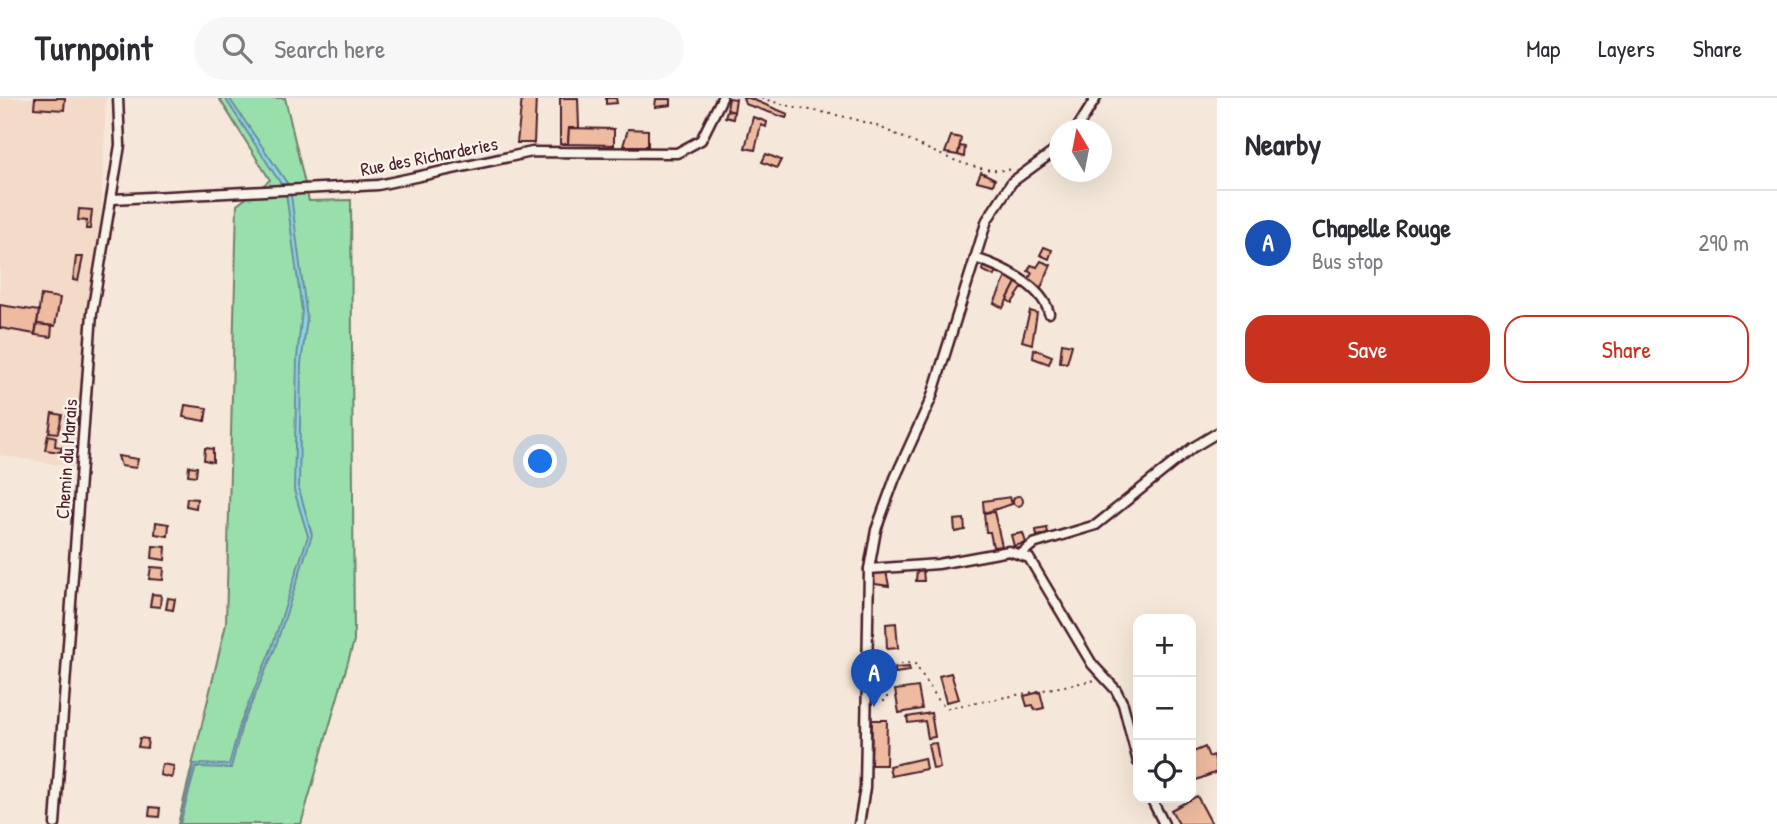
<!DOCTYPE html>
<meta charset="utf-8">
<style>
:root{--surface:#fff;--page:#f7f7f7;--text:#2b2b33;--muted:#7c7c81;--line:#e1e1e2;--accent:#c8321e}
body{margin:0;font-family:"Patrick Hand",sans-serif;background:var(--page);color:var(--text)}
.controls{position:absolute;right:21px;bottom:21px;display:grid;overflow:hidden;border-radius:14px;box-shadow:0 7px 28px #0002}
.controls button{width:63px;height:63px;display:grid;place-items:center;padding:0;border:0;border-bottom:2px solid var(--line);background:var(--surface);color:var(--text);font:35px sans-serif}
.compass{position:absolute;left:1049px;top:21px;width:63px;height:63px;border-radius:50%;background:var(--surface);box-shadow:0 7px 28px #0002;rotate:350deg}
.you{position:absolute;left:541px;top:364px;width:24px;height:24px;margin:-18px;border:5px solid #fff;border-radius:50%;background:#1a73e8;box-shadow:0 0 0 10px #1a73e833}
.badge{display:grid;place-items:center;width:46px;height:46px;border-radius:50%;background:var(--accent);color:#fff;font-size:23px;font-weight:700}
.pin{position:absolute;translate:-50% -58px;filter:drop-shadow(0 2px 4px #0008)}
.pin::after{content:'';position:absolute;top:37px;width:24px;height:21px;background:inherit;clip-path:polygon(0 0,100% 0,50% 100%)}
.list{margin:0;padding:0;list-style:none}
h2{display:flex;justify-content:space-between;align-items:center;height:91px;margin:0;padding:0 28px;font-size:30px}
h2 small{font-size:23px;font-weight:400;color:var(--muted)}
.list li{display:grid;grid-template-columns:46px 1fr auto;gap:21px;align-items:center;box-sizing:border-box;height:105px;padding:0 28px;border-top:2px solid var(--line)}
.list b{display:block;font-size:26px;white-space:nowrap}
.list p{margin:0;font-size:23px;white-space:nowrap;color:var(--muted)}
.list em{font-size:23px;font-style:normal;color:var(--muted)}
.actions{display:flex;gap:14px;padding:21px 28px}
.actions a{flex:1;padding:16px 0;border:2px solid var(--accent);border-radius:21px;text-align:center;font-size:24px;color:var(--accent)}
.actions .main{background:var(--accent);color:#fff}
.icon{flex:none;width:38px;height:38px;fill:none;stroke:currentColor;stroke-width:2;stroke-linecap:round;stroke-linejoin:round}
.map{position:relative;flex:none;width:1217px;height:726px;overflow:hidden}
header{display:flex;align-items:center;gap:42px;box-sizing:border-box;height:98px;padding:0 35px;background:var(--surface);border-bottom:2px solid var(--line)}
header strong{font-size:33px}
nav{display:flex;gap:38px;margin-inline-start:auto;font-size:24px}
.search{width:490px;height:63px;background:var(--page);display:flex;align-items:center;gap:18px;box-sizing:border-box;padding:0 24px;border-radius:38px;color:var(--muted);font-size:26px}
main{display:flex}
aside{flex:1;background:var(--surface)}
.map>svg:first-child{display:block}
.built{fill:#f3dac9}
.green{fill:#99dfac;stroke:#727f6c;stroke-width:2}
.water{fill:#87d4e6;stroke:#6f8c9b;stroke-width:2}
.building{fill:#eebaa0;stroke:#4a1f2b;stroke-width:2}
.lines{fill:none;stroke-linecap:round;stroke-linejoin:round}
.street-casing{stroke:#4a1f2b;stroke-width:13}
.path{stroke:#4a1f2b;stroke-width:2;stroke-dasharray:2 5;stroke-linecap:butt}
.street{stroke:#f7f3e8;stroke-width:8}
.labels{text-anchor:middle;stroke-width:5;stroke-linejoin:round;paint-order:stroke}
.street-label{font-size:19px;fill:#4a1f2b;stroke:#f7f3e8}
</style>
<header>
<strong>Turnpoint</strong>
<div class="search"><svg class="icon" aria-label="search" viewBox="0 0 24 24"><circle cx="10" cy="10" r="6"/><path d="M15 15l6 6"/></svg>Search here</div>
<nav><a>Map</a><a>Layers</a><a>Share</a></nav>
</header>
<main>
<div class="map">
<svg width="1217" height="726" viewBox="0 0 1217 726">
<rect width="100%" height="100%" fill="#f5e8da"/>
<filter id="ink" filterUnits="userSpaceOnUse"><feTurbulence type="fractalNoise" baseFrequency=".0143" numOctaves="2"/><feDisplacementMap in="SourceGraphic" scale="14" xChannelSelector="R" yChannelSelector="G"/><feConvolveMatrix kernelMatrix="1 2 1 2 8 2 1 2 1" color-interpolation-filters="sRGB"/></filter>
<g filter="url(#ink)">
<!-- built -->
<path class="built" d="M0,0H106L101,123L73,369L0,357Z"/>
<!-- green -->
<path class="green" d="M219,0H285L309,103L351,102L354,543L301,726H178L226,526L237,107L270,82Z"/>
<!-- water -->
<g class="water">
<path d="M225,0H229L289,88L281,86Z"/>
<path d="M286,95L291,97L307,221L301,266L299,391L312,437L274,553L242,627L231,670L196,669L180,726L194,666L229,667L240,626L271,552L308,438L294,392L297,260L302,213Z"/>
</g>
<!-- building -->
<g class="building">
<path d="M65,0L64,12L34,10L35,0Z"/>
<path d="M522,0H536L534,45H517Z"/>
<path d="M560,0H578L579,30H569L568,46H560Z"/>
<path d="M606,0H616L617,5L606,6Z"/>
<path d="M729,0L736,1L734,14L727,12Z"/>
<path d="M743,0H749L788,16L786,20L745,6Z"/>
<path d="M656,1H671V7L655,9Z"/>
<path d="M727,12L734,14L733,21L725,19Z"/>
<path d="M753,19L767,24L766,29L761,27L755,52L745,50Z"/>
<path d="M569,30L614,31V47L568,46Z"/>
<path d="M628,31L648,32V48H623Z"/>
<path d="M951,38L961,40L958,57L945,55Z"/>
<path d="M960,48L965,49L964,59L958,57Z"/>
<path d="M766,56L781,62L777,70L762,64Z"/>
<path d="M981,74L995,81L993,87L977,83Z"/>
<path d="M79,111L92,112L90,131H86L87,123L78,122Z"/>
<path d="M1044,149L1052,152L1049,161L1040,157Z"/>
<path d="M76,159H83L78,183L73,182Z"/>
<path d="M1041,163L1051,167L1039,194L1028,182L1032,175L1028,173L1031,167L1037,169Z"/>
<path d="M985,165L998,172L994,178L982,172Z"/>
<path d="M1007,177L1017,183L1003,210L994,205Z"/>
<path d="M1017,183L1024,187L1012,205L1007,202Z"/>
<path d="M41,197L60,200L55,228L37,226Z"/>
<path d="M0,207L39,213L35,236L0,230Z"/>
<path d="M1030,213L1037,215L1032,246L1022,243Z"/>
<path d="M37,226L52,228L51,239L35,237Z"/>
<path d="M1062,245L1072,247L1067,265L1060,264Z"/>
<path d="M1034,251L1052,258L1049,266L1033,260Z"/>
<path d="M185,307L207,310L205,323L183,319Z"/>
<path d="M52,315L62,317L58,335L49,334Z"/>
<path d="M67,318L78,320L77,326L66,324Z"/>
<path d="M48,337L56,339L55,348L61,349V354L45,352Z"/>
<path d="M205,350L213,351V364L204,362Z"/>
<path d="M118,358L138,361L136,370L121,368Z"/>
<path d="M189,368L197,369L196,378L188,377Z"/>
<circle cx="1018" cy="403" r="5"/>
<path d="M1010,399L1012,406L984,415L983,403Z"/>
<path d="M187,400L197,401L196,410L186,408Z"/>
<path d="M994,414L1002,448L993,449L990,434H986L984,415Z"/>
<path d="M964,421L965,432L955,434L954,422Z"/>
<path d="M156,424L169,426L168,438L155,436Z"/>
<path d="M1047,430L1048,436L1037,438L1036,432Z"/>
<path d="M1023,435L1026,445L1014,448L1011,437Z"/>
<path d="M153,448L166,449L165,462L152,460Z"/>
<path d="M151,469L164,470L163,482L149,481Z"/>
<path d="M917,471H923L924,483H916Z"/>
<path d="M886,473L889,488L875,486L873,476Z"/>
<path d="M152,496L161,497L160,509L150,508Z"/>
<path d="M168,500L175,501L173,512L166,511Z"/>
<path d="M896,525L898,550L887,551L886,526Z"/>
<path d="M909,569L910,573L895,575V570Z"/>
<path d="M951,575L959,601L946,604L939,578Z"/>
<path d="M918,589L922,611L899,615L895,592Z"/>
<path d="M1040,594L1044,610L1035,612L1033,607L1027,608L1024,598Z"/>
<path d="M931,615L935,639L928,640L925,623L908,625L907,619Z"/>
<path d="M872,622H887L886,667H871Z"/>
<path d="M140,640L148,641L147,650L138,649Z"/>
<path d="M936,645L940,670L933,671L928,646Z"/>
<path d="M1205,649L1209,659L1214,657L1217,674L1191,684V655Z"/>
<path d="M924,660L926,671L891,678L889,668Z"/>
<path d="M162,666L174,668L172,680L160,677Z"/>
<path d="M1197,698L1212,726H1179L1171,712Z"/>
<path d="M150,709L160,710L159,719L149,718Z"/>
</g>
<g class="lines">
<!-- street casing -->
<g class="street-casing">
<g id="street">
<path d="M1076,32L1096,0"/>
<path d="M113,101L378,87L532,54L677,55L701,42L722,0"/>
<path d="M975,160C1000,168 1042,187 1049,215"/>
<path d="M1020,457L1033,446L1096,427L1192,350L1217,335"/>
<path d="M869,471L938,466L1009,453L1029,460L1092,566L1116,592L1123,606L1138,664"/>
<path d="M1151,700L1164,726"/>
<path d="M55,726L92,215L120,47L118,0"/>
<path d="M859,726L865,690L869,471L876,432L895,380L931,301L987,122L1012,84L1060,49"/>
</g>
</g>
<!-- path -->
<g class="path">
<path d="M761,0C796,12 835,14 871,26C911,40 972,80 1013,71"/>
<path d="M876,603H887V573L904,565L915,566L941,606L948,610L1096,582"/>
</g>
<!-- street -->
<use href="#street" class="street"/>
</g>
</g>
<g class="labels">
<!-- street labels -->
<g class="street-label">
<text transform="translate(429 58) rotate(-11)" y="7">Rue des Richarderies</text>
<text transform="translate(66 361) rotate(-86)" y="7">Chemin du Marais</text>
</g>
</g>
</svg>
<div class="controls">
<button>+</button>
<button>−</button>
<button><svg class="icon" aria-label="locate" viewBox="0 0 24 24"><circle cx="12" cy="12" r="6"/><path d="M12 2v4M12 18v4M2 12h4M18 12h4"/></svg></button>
</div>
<svg class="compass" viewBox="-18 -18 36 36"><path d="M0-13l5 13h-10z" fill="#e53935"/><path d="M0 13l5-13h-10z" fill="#7c7c81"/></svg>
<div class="you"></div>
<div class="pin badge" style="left:874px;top:609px;background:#1a4fb4">A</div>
</div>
<aside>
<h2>Nearby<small></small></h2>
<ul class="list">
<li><span class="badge" style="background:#1a4fb4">A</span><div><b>Chapelle Rouge</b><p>Bus stop</p></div><em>290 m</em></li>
</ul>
<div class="actions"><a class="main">Save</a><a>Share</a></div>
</aside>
</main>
